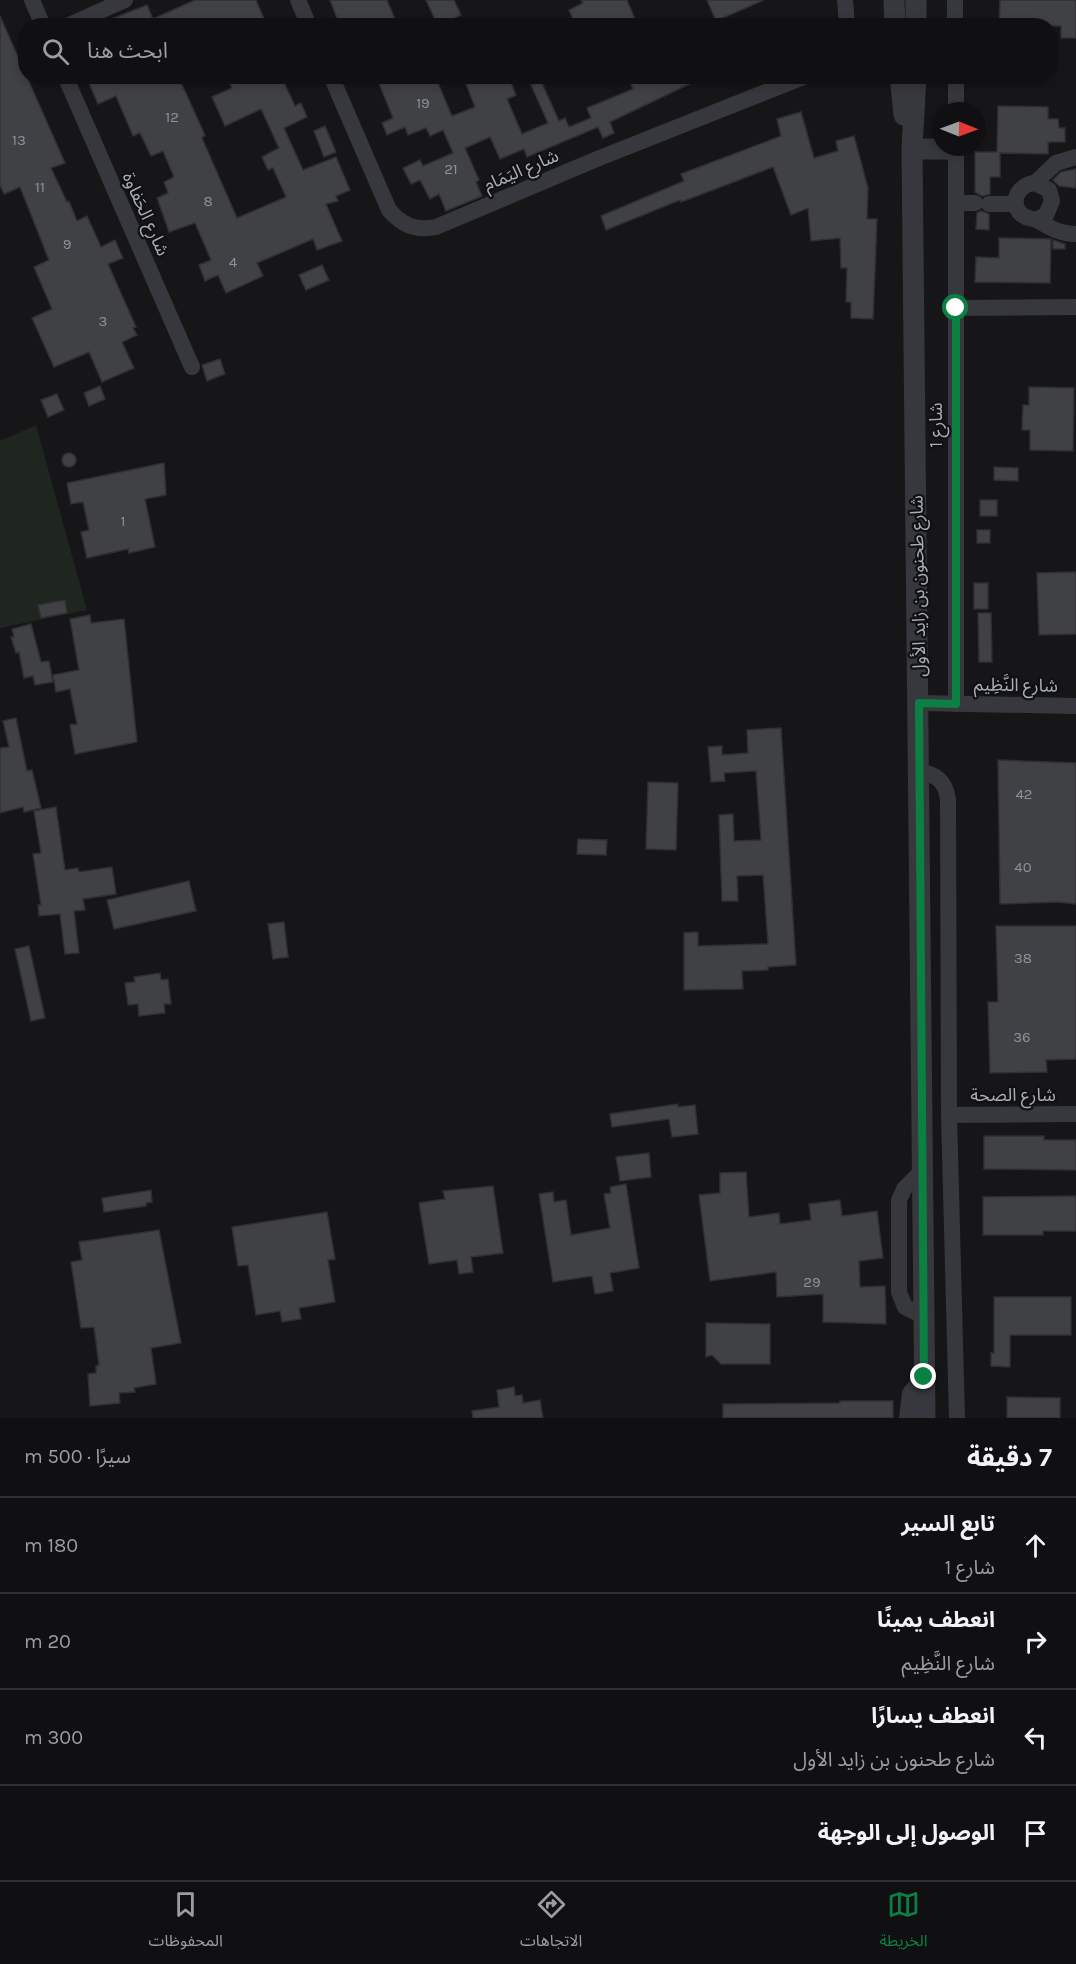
<!DOCTYPE html>
<html lang="ar">
<meta charset="utf-8">
<style>
:root{--surface:#101012;--page:#1e1e20;--text:#f1f3f6;--muted:#9c9d9f;--line:#303032;--accent:#0b8043}
body{margin:0;font-family:Karla,"Noto Sans Arabic",sans-serif;background:var(--page);color:var(--text);direction:rtl}
.compass{position:absolute;left:932px;top:102px;width:54px;height:54px;border-radius:50%;background:var(--surface);box-shadow:0 3px 9px #0003;rotate:91deg}
.stop{position:absolute;width:18px;height:18px;margin:-14px;border:4px solid #0b8043;border-radius:50%;background:#fff}
.stop.end{background:#0b8043;border-color:#fff;box-shadow:0 2px 6px #0008}
.list{margin:0;padding:0;list-style:none}
h2{display:flex;justify-content:space-between;align-items:center;height:78px;margin:0;padding:0 24px;font-size:26px}
h2 small{font-size:20px;font-weight:400;color:var(--muted)}
.list li{display:grid;grid-template-columns:39px 1fr auto;gap:18px;align-items:center;box-sizing:border-box;height:96px;padding:0 24px;border-top:2px solid var(--line)}
.list b{display:block;font-size:22px;white-space:nowrap}
.list p{margin:0;font-size:20px;white-space:nowrap;color:var(--muted)}
.list em{font-size:20px;font-style:normal;color:var(--muted)}
.icon{flex:none;width:33px;height:33px;fill:none;stroke:currentColor;stroke-width:2;stroke-linecap:round;stroke-linejoin:round}
.map{position:relative;flex:none;width:1076px;height:1418px;overflow:hidden;direction:ltr}
.search{position:absolute;background:var(--surface);box-shadow:0 3px 9px #0003;left:18px;right:18px;top:18px;height:66px;display:flex;align-items:center;gap:15px;box-sizing:border-box;padding:0 21px;border-radius:24px;color:var(--muted);font-size:22px}
.sheet{height:462px;background:var(--surface)}
nav{display:flex;justify-content:space-around;align-items:center;box-sizing:border-box;height:84px;border-top:2px solid var(--line);background:var(--surface);font-size:16px;color:var(--muted)}
nav a{display:grid;justify-items:center;gap:3px}
nav .on{color:var(--accent)}
.map>svg:first-child{display:block}
.green{fill:#1e261f}
.building{fill:#404145;stroke:#303034;stroke-width:1.5}
.lines{fill:none;stroke-linecap:round;stroke-linejoin:round}
.minor{stroke:#37383d;stroke-width:16}
.tertiary{stroke:#37383d;stroke-width:21}
.route{stroke:#0b8043;stroke-width:8}
.labels{text-anchor:middle;stroke-width:4.5;stroke-linejoin:round;paint-order:stroke}
.number-label{font-size:15px;fill:#8e929b}
.street-label{font-size:18px;fill:#a8adb8;stroke:#111113}
</style>
<div class="map">
<svg width="1076" height="1418" viewBox="0 0 1076 1418">
<rect width="100%" height="100%" fill="#161618"/>
<!-- green -->
<path class="green" d="M36,425L87,610L0,628V441Z"/>
<!-- building -->
<g class="building">
<path d="M195,0H256L267,26H94L147,5L153,19Z"/>
<path d="M330,0H387L398,26H340Z"/>
<path d="M426,0H454L461,15L438,26Z"/>
<path d="M581,0H627L638,26H576L569,10L583,3Z"/>
<path d="M707,0H764L716,21Z"/>
<path d="M1000,0H1076V38H1061V26H999Z"/>
<path d="M0,16L65,163L51,168L67,202L69,201L77,221L87,216L101,247L115,240L123,258L108,264L136,327L133,328L137,335L122,342L134,368L102,382L89,352L54,367L32,318L52,309L34,267L49,260L20,187L4,194L0,185Z"/>
<path d="M86,76H178L205,135L202,138L237,218L286,197L273,168L268,170L262,157L279,148L261,109L225,126L212,97L232,88L226,76H281L295,106L301,103L307,117L284,128L303,170L336,157L350,190L336,196L338,201L326,204L342,241L317,250L313,239L257,263L263,276L226,293L218,275L205,281L199,265L211,260L195,223L169,232L157,198L168,193L164,182L174,177L163,151L151,156L140,133L133,136L116,96L98,104Z"/>
<path d="M376,76H435L452,116L475,107L464,79L470,76L509,77L516,95L507,99L522,134L548,123L531,85L541,81L559,121L565,118L569,127L591,118L587,108L633,89L627,76H706L610,122L614,133L603,138L598,127L527,157L524,149L500,159L490,137L465,148L479,180L476,182L482,196L446,211L439,194L430,199L420,180L411,184L403,168L420,160L423,166L453,153L443,130L430,136L426,128L408,135L405,127L387,135L382,123L393,118Z"/>
<path d="M998,106L1048,107V119H1058L1059,128H1065V142H1048V154L1000,153V177H990V194L982,196L975,192V152H997Z"/>
<path d="M801,112L814,158L838,151L836,141L854,136L868,188L867,219H877L873,319L851,318V302H846L847,268H841L840,238L811,241L808,208L791,215L773,167L681,202L680,200L606,230L601,216L684,181L681,174L781,136L777,119Z"/>
<path d="M325,126L336,152L324,157L314,131Z"/>
<path d="M1076,169V188L1059,186L1053,180L1061,172Z"/>
<path d="M981,211L989,214V230L976,229L977,213Z"/>
<path d="M999,238L1051,239L1050,283L975,282L976,257L999,258Z"/>
<path d="M1053,240L1065,244V249H1053Z"/>
<path d="M322,265L329,280L306,290L299,275Z"/>
<path d="M220,359L225,374L207,381L202,365Z"/>
<path d="M100,386L105,399L89,406L84,393Z"/>
<path d="M1029,387L1074,388L1073,451L1030,450V430H1022L1023,405H1029Z"/>
<path d="M57,394L64,410L48,417L41,400Z"/>
<circle cx="69" cy="460" r="7"/>
<path d="M164,463L166,495L145,499L155,547L129,553L128,549L87,558L81,532L89,530L83,502L71,504L67,483Z"/>
<path d="M994,467L1018,468V481L994,480Z"/>
<rect x="980" y="500" width="17" height="16"/>
<rect x="977" y="530" width="13" height="13"/>
<path d="M1076,572V634L1039,635L1037,573Z"/>
<rect x="974" y="583" width="14" height="26"/>
<path d="M65,600L67,613L41,618L38,605Z"/>
<path d="M978,613H991L992,662H979Z"/>
<path d="M90,615L91,623L124,619L137,742L75,754L70,725L77,724L70,689L56,692L53,675L79,670L70,619Z"/>
<path d="M31,624L41,662L49,661L53,682L35,685L33,676L24,678L19,652L16,653L11,637H14L12,629Z"/>
<path d="M16,718L27,771L32,770L41,808L24,812L23,807L0,813V748L9,747L3,721Z"/>
<path d="M781,728L796,965L768,967V970L742,971L743,989L684,990V933L698,932V946L768,944L763,875L737,876L738,901H722L719,815L733,814L734,841L761,840L756,771L724,773L725,781L711,782L708,747L722,746V755L748,753L747,730Z"/>
<path d="M998,760L1076,763V904L1058,902L1000,904Z"/>
<path d="M648,782L678,783L676,850L646,849Z"/>
<path d="M56,807L65,870L78,868L79,872L112,867L116,894L83,899L85,910L74,911L79,953L65,954L60,914L39,916L38,905H41L33,854L41,853L34,811Z"/>
<path d="M578,839L607,840L606,855L577,854Z"/>
<path d="M189,881L196,911L114,929L107,900Z"/>
<path d="M284,922L288,957L273,959L268,924Z"/>
<path d="M996,926H1076V1059L1046,1060L1047,1072L990,1073L988,1002H998Z"/>
<path d="M29,946L45,1018L31,1021L15,949Z"/>
<path d="M160,973L161,980L168,979L171,1004H164L165,1013L139,1016L138,1004L128,1005L125,983L135,982L134,977Z"/>
<path d="M678,1104V1107L695,1105L698,1134L672,1137L669,1119L612,1127L610,1114Z"/>
<path d="M984,1136H1044V1140H1076V1170L984,1169Z"/>
<path d="M649,1153L651,1177L620,1181L616,1157Z"/>
<path d="M746,1172L749,1217L779,1213L780,1224L811,1220L809,1204L840,1200L842,1216L877,1211L883,1258L859,1261L860,1287L885,1286L886,1324L823,1322V1294L777,1297L776,1272L710,1281L699,1195L720,1193V1173Z"/>
<path d="M626,1184L639,1268L610,1273L613,1291L595,1294L592,1276L553,1282L539,1194L553,1192L554,1202L566,1200L571,1235L610,1228L604,1194L611,1193L610,1187Z"/>
<path d="M493,1186L503,1253L471,1257L473,1272L459,1274L457,1260L429,1264L419,1203L445,1199L443,1191Z"/>
<path d="M151,1190L152,1202L146,1203V1206L104,1212L102,1198Z"/>
<path d="M1076,1196V1231H1043V1235H983V1197Z"/>
<path d="M327,1212L335,1259L328,1260L335,1302L299,1308L301,1319L282,1322L280,1311L256,1315L248,1265L238,1266L232,1227Z"/>
<path d="M159,1230L181,1343L151,1348L156,1384L134,1388L135,1392L119,1393L120,1403L90,1406L88,1374L96,1373V1366L99,1365L94,1327L81,1328L71,1262L82,1260L79,1242Z"/>
<path d="M994,1297H1071V1335H1010V1367L991,1366V1353H994Z"/>
<path d="M706,1323L770,1324V1364H721L712,1355L706,1357Z"/>
<path d="M514,1387L515,1396L522,1395L523,1403L540,1400L543,1418H473L472,1411L499,1407L497,1390Z"/>
<path d="M1007,1397L1060,1398V1418H1007Z"/>
<path d="M840,1401H893V1418H723V1404L840,1403Z"/>
</g>
<g class="lines">
<!-- minor -->
<g class="minor">
<path d="M32,0L43,26"/>
<path d="M298,0L309,26"/>
<path d="M845,0L847,26"/>
<path d="M955,0V26"/>
<path d="M67,26L125,0"/>
<path d="M65,76L192,367"/>
<path d="M331,76L389,210C403,226 416,231 436,227L597,159L806,76"/>
<path d="M956,76V111"/>
<path d="M956,147V704"/>
<path d="M1035,183L1056,163L1076,157"/>
<path d="M956,203H975"/>
<path d="M989,204H1016"/>
<path d="M1036,220L1046,215L1052,201L1049,190L1035,183C1020,184 1009,200 1020,213C1025,219 1031,218 1037,220C1051,228 1059,234 1076,234"/>
<path d="M956,308L1076,307"/>
<path d="M919,703L1076,706"/>
<path d="M918,771C936,774 946,781 948,800L949,1115L957,1418"/>
<path d="M949,1115L1076,1114"/>
<path d="M922,1171L904,1189L899,1200V1292L905,1307L923,1316"/>
<path d="M907,1418L910,1393L924,1377"/>
</g>
<!-- tertiary -->
<g class="tertiary">
<path d="M894,0L895,26"/>
<path d="M916,0V26"/>
<path d="M900,76L904,115"/>
<path d="M916,76L912,149L925,1418"/>
<path d="M912,149H956"/>
</g>
</g>
<g class="lines">
<!-- route -->
<path class="route" d="M924,1377L919,703L956,704V308"/>
</g>
<g class="labels">
<!-- number labels -->
<g class="number-label">
<text x="423" y="108">19</text>
<text x="172" y="122">12</text>
<text x="19" y="145">13</text>
<text x="451" y="174">21</text>
<text x="40" y="192">11</text>
<text x="208" y="206">8</text>
<text x="67" y="249">9</text>
<text x="233" y="267">4</text>
<text x="103" y="326">3</text>
<text x="123" y="526">1</text>
<text x="1024" y="799">42</text>
<text x="1023" y="872">40</text>
<text x="1023" y="963">38</text>
<text x="1022" y="1042">36</text>
<text x="812" y="1287">29</text>
</g>
<!-- street labels -->
<g class="street-label">
<text transform="translate(521 170) rotate(-23)" y="6">شارع اليَمَام</text>
<text transform="translate(146 214) rotate(66)" y="6">شارع الحَفاوة</text>
<text transform="translate(936 425) rotate(-90)" y="6">شارع 1</text>
<text transform="translate(918 586) rotate(-91)" y="6">شارع طحنون بن زايد الأول</text>
<text transform="translate(1016 685) rotate(1)" y="6">شارع النَّظِيم</text>
<text x="1013" y="1101">شارع الصحة</text>
</g>
</g>
</svg>
<svg class="compass" viewBox="-18 -18 36 36"><path d="M0-13l5 13h-10z" fill="#e53935"/><path d="M0 13l5-13h-10z" fill="#9c9d9f"/></svg>
<div class="stop" style="left:956px;top:308px"></div>
<div class="stop end" style="left:924px;top:1377px"></div>
<div class="search"><svg class="icon" aria-label="search" viewBox="0 0 24 24"><circle cx="10" cy="10" r="6"/><path d="M15 15l6 6"/></svg>ابحث هنا</div>
</div>
<section class="sheet">
<h2>7 دقيقة<small>سيرًا · 500 m</small></h2>
<ul class="list">
<li><svg class="icon" aria-label="ahead" viewBox="0 0 24 24"><path d="M12 20V5M6 11l6-6 6 6"/></svg><div><b>تابع السير</b><p>شارع 1</p></div><em>180 m</em></li>
<li><svg class="icon" aria-label="right" viewBox="0 0 24 24"><path d="M7 20v-9h11M14 6l5 5-5 5"/></svg><div><b>انعطف يمينًا</b><p>شارع النَّظِيم</p></div><em>20 m</em></li>
<li><svg class="icon" aria-label="left" viewBox="0 0 24 24"><path d="M17 20v-9H6M10 6l-5 5 5 5"/></svg><div><b>انعطف يسارًا</b><p>شارع طحنون بن زايد الأول</p></div><em>300 m</em></li>
<li><svg class="icon" aria-label="arrive" viewBox="0 0 24 24"><path d="M6 21V4h12l-3 4 3 4H6"/></svg><div><b>الوصول إلى الوجهة</b></div></li>
</ul>
</section>
<nav>
<a class="on"><svg class="icon" aria-label="map" viewBox="0 0 24 24"><path d="M3 6l6-2 6 2 6-2v14l-6 2-6-2-6 2zM9 4v14M15 6v14"/></svg>الخريطة</a>
<a><svg class="icon" aria-label="directions" viewBox="0 0 24 24"><path d="M12 3l9 9-9 9-9-9zM9 14v-3h6M13 9l2 2-2 2"/></svg>الاتجاهات</a>
<a><svg class="icon" aria-label="saved" viewBox="0 0 24 24"><path d="M7 4h10v16l-5-4-5 4z"/></svg>المحفوظات</a>
</nav>
